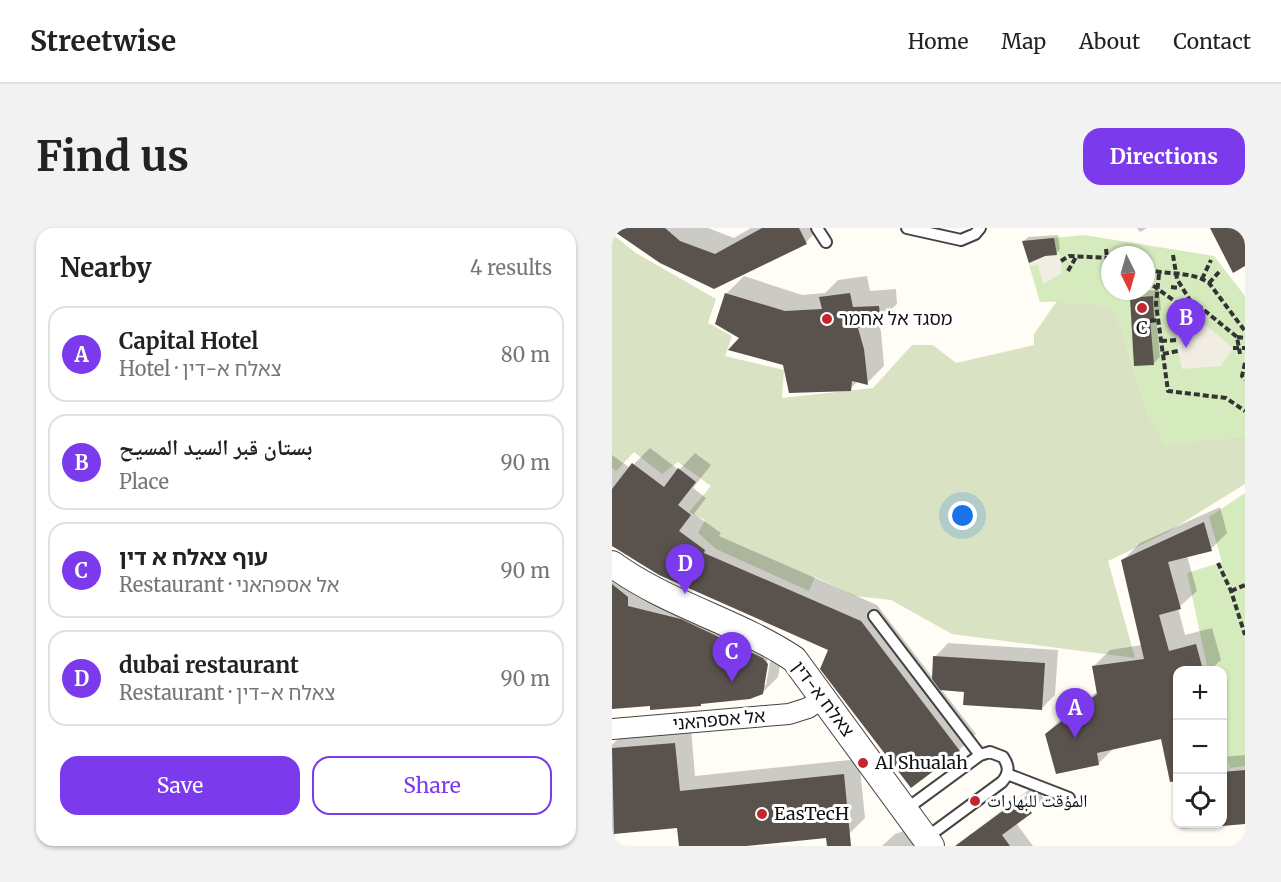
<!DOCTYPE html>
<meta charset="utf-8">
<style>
:root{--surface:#fff;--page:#f2f2f2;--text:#222;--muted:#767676;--line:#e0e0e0;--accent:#7c3aed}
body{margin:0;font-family:Merriweather,"Noto Naskh Arabic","Noto Sans Hebrew",serif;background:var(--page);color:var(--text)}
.controls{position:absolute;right:18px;bottom:18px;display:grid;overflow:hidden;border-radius:12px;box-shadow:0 2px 4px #0004}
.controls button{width:54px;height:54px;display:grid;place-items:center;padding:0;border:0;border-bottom:2px solid var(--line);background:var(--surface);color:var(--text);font:30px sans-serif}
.compass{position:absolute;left:489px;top:18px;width:54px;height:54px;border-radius:50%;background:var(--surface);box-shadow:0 2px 4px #0004;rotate:175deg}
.you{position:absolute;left:351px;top:288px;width:21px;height:21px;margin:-15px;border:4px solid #fff;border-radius:50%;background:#1a73e8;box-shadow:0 0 0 9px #1a73e833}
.badge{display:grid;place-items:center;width:39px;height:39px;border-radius:50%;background:var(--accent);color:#fff;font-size:20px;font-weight:700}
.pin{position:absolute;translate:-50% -50px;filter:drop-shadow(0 2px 3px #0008)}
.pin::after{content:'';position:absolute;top:32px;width:21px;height:18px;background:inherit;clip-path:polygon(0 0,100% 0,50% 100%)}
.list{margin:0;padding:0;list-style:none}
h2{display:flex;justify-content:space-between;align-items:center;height:78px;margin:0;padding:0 24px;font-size:26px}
h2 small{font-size:20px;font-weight:400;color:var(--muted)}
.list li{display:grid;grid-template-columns:39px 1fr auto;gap:18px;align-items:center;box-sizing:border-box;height:96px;margin:0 12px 12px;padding:0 12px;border:2px solid var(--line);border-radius:18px}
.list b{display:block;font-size:22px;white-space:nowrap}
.list p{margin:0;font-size:20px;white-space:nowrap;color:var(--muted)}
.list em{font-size:20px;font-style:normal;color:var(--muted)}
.actions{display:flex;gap:12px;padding:18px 24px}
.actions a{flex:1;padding:14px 0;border:2px solid var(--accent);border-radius:18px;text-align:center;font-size:21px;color:var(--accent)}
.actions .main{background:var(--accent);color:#fff}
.icon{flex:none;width:33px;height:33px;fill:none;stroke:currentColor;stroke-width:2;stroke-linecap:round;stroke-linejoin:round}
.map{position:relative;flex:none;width:633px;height:618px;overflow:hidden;border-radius:18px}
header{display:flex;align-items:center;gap:36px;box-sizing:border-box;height:84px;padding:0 30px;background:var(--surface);border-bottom:2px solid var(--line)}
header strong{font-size:28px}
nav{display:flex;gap:33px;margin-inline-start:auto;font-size:21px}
.intro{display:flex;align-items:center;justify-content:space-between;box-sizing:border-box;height:144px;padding:0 36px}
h1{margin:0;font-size:42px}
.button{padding:15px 27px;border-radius:18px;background:var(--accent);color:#fff;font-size:21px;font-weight:700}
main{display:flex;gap:36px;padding:0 36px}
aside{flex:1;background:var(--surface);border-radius:18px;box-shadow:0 2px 4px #0004}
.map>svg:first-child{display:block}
.green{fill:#d5ebbd;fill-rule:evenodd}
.cemetery{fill:#d9e3c4}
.plaza{fill:#f1ede2}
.shadow{fill:#0003;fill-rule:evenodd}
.building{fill:#5a524d}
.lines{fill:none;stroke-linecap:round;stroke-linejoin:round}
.service-casing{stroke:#444;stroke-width:14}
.minor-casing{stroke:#444;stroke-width:22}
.tertiary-casing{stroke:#444;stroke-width:28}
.path{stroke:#333;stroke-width:4;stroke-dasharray:6 3;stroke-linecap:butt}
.service{stroke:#fff;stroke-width:10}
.minor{stroke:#fff;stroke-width:20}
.tertiary{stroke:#fff;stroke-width:26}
.path-bridge{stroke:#333;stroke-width:4;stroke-dasharray:6 3;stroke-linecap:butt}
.poi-dot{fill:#c4262e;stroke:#fff;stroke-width:2}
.labels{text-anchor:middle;stroke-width:6;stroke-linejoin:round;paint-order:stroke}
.poi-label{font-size:18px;fill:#111;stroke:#fff;text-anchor:start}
.street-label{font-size:18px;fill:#111;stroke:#fff}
</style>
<header>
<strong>Streetwise</strong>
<nav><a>Home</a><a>Map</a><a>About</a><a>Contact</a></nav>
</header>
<div class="intro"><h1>Find us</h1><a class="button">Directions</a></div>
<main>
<aside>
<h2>Nearby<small>4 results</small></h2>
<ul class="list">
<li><span class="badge">A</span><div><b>Capital Hotel</b><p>Hotel · צאלח א-דין</p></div><em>80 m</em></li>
<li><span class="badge">B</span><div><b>بستان قبر السيد المسيح</b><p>Place</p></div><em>90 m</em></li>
<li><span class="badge">C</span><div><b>עוף צאלח א דין</b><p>Restaurant · אל אספהאני</p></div><em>90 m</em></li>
<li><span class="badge">D</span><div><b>dubai restaurant</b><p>Restaurant · צאלח א-דין</p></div><em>90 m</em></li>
</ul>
<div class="actions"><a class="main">Save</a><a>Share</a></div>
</aside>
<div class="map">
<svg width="633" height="618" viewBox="0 0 633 618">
<rect width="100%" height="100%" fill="#fffdf5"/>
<!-- green -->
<g class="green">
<path d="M472,7L602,28L633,68V208L554,218L535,184L510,101L499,82C476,75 452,73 428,74L410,13ZM498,27H534V63H498Z"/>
<path d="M633,265V538L618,540L611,506L610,442H596L575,345L610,334L597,289Z"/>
</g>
<!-- cemetery -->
<path class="cemetery" d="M0,6L24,25L104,71L96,95L120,108L113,128L172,142L170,170L261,160L300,117H321L344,135L422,117V106L445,73L482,77L499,81L510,101L535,184L554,217L633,208V256L554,305L496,333L523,430L340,406L279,372L243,368L203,349L197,363L104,321L86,305L93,292L77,284L99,258L66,234L50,246L22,224L4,243L0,240Z"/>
<!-- plaza -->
<g class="plaza">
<path d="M448,25L450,45L431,56L426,37L417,38V35L433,28Z"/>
<path d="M577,92L590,94L621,120L609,138L570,141L566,123L565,104Z"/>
</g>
<!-- shadow -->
<g class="shadow">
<path d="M0,0H96L122,10L139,0H208L194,14L102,59Z"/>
<path d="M525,0H535L528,4Z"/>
<path d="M446,7L448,21L444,25L412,13L416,9Z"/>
<path d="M132,48L190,67L213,65L226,52L255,48L258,63L284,61L285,76L266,94L269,103L272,138L255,155L246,153L238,161L172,136L129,110L115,65Z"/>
<path d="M547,62L549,82L544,86L548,129L541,136L519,70L526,63Z"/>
<path d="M38,220L67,242L83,225L99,237L81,260L94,270L82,286L109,305L107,308L265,377L321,450L323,429L336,415L446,422L443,467L430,480L353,462L329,461L364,506L347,522L299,558L218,421L0,316V227L18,240Z"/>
<path d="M608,279L615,305L599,321L575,328L585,363L566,380L573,407L600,400L609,432L598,442H566V565L563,535L550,509L502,520L486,536L434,506L451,489L486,463L482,438L498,422L530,417L511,332L528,315Z"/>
<path d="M0,328L171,420L166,449L150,465L0,480ZM156,428H159L154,457H151Z"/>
<path d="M79,500L83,548L247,531L253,590L237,606L120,618H69L66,599L2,604L3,618H0V517L12,505Z"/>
<path d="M633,527V595L569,601L568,596H610V529Z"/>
<path d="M422,558L432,571L404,595L421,618H347L359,605V608L415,567L414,565L359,605Z"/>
<path d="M309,597L326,618H270L283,606Z"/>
</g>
<!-- building -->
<g class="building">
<path d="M0,0H53L68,13L103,26L150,0H187L195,16L102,61L48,35L0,2Z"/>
<path d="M598,0H633V38L621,45Z"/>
<path d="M442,10L445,27L433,28L417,35L410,13Z"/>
<path d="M113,65L173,83L210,81L207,69L238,65L241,79L267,78L269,95L246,100L252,121L256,157L240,153L239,163L177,165L171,137L116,122L127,110L103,96Z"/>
<path d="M541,68L542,91H538L542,137L522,138L518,70Z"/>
<path d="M20,235L52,259L66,240L84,254L66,277L79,287L67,303L93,322L92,325L249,393L348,523L299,560L208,441L216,422L47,347L0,318V261Z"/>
<path d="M592,294L600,323L556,334L569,381L547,387L557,423L584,416L591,442H566V458L561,459L566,475V553L558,554L549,511L485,525L487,537L444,546L433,506L485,466L480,438L532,431L509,332Z"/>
<path d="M0,356L16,369V378L69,391L151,430L156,436L151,466L138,471L89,476V478L38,482V478L0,481Z"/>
<path d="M321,428L433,435L430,482L351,477L352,464L328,462L320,451Z"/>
<path d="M63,515L68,563L232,546L239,618H215L214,610L134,618H67L65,600L2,606L0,520Z"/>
<path d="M633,542V596L610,598V544Z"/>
<path d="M408,570L420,585L390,607L398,618H343Z"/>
</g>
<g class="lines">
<!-- service casing -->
<g class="service-casing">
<g id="service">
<path d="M205,0L214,14"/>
<path d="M295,0L349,12L363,6L368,0"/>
<path d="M262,388L368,527"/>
<path d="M395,546L457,570"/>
<path d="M293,582L368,527L378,524L391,529C398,539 397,546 390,554L314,610"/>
</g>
</g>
<!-- minor casing -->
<g class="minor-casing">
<path id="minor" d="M0,501L177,486L196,480L211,470"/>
</g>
<!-- tertiary casing -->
<g class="tertiary-casing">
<path id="tertiary" d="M0,336C56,377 125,393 182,431L319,618"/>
</g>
<!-- path -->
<g class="path">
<path d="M494,21L495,30"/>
<path d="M561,27L565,51L579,74"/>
<path d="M449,33L457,28L498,30"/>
<path d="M535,41C555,48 578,42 597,55L633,103"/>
<path d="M536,41L539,56L572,80L579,74L587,78L625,109L628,126"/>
<path d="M456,43L464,29"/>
<path d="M547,46L544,76L556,163L614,170L633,183"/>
<path d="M590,51L599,32"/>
<path d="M597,55L607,44"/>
<path d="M559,59L568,60"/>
<path d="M572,80L577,92"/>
<path d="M538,93L546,92"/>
<path d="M625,109L633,110"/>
<path d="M549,113L565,112"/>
<path d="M551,126L566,123"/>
<path d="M633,135L630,148L633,152"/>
<path d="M606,335L619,363L633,407"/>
<path d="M619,363L633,357"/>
</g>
<!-- service -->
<use href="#service" class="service"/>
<!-- minor -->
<use href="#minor" class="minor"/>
<!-- tertiary -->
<use href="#tertiary" class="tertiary"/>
<!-- path-bridge -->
<path class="path-bridge" d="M621,120H633"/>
</g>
<!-- markers -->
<g class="poi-dot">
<circle cx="530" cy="80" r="6"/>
<circle cx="215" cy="91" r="6"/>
<circle cx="251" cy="535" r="6"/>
<circle cx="363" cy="573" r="6"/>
<circle cx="150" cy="586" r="6"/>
</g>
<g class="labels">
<!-- poi labels -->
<g class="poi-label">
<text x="227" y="97">מסגד אל אחמר</text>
<text x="530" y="106" text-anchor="middle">C</text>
<text x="263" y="541">Al Shualah</text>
<text x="375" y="579">المؤقت للبهارات</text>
<text x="162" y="592">EasTecH</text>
</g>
<!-- street labels -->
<g class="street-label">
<text transform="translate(211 471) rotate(53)" y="6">צאלח א-דין</text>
<text transform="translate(107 492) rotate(-5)" y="6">אל אספהאני</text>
</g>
</g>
</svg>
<div class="controls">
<button>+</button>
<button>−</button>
<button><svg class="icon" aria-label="locate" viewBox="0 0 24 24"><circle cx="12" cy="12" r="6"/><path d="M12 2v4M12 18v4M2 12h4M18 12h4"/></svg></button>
</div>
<svg class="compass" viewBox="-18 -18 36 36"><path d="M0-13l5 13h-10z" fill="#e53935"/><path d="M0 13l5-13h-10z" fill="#767676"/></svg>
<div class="you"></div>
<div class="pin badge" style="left:463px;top:510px">A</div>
<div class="pin badge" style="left:574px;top:120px">B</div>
<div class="pin badge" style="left:120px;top:454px">C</div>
<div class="pin badge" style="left:73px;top:366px">D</div>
</div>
</main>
